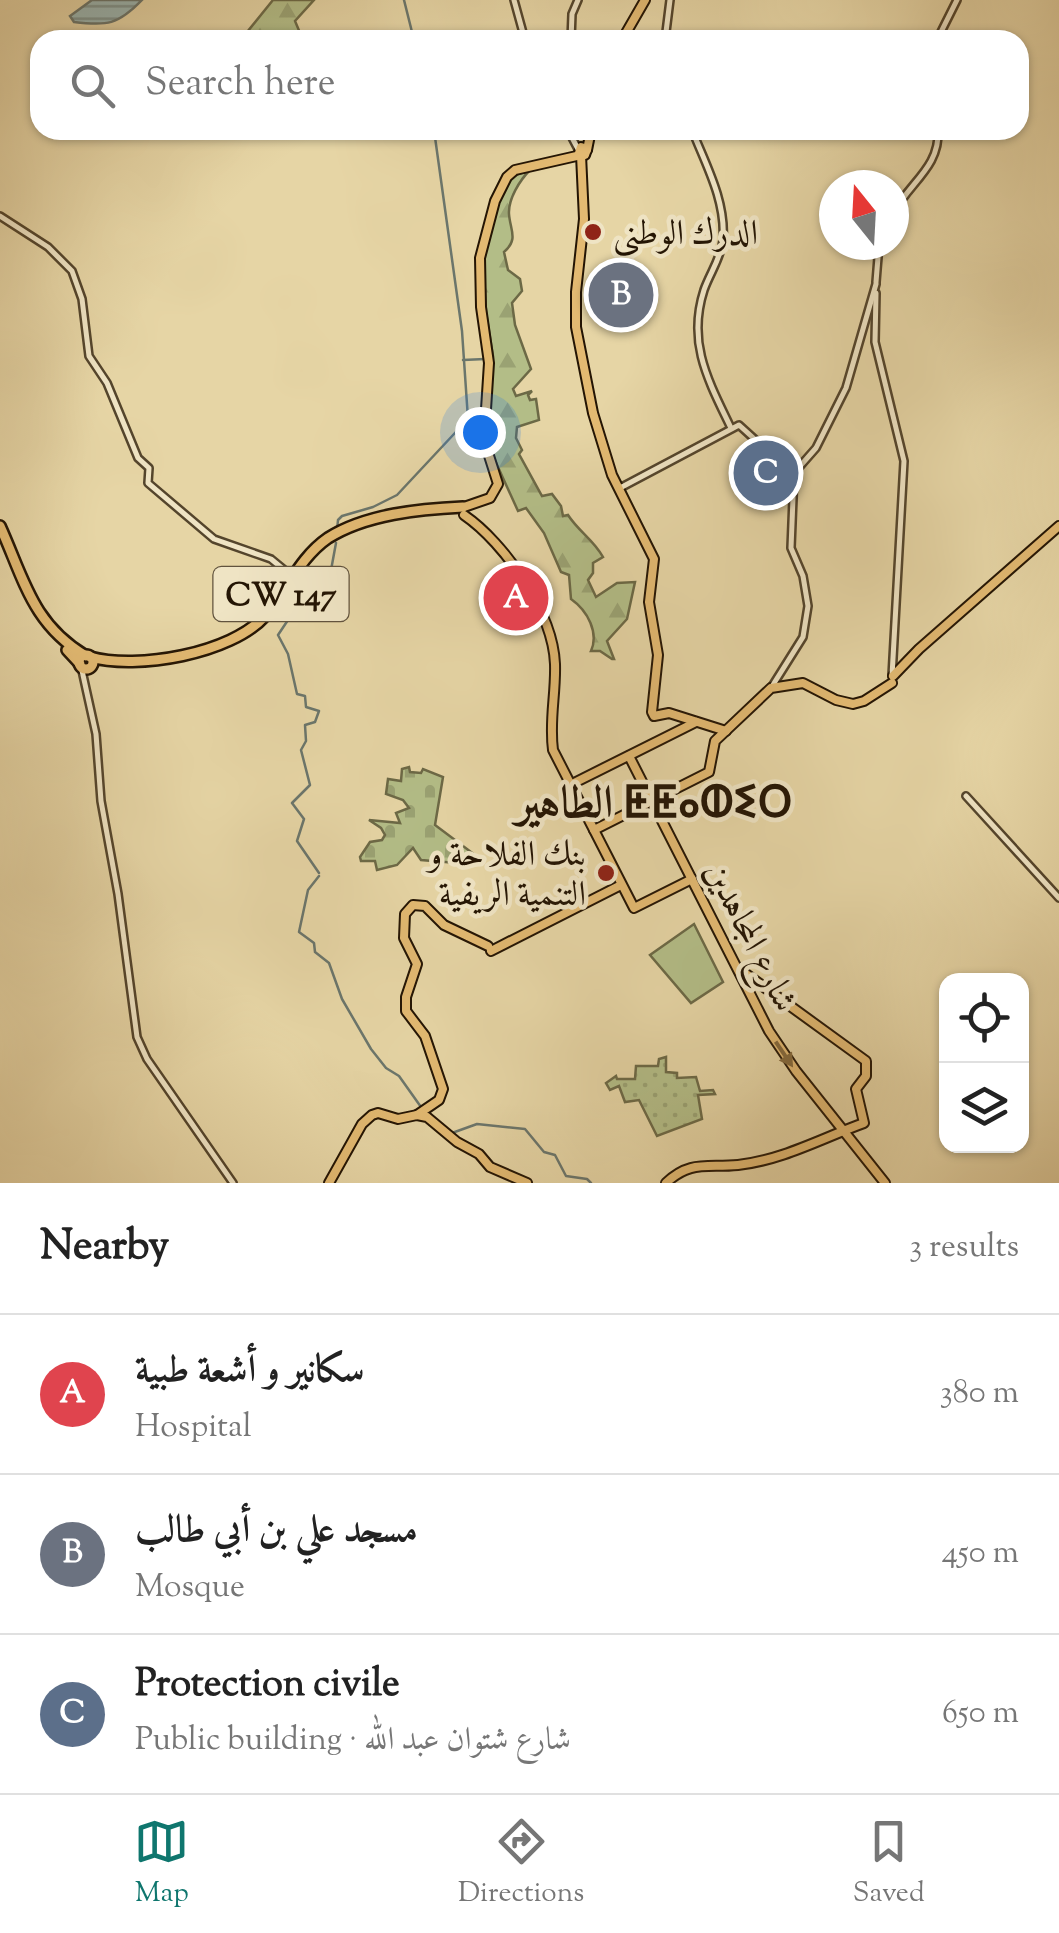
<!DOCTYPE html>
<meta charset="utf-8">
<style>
:root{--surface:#fff;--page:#f2f2f2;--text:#222;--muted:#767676;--line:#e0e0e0;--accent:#0f766e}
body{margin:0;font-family:"Sorts Mill Goudy",Amiri,"Noto Sans Tifinagh",serif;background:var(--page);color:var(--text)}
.controls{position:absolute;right:30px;bottom:30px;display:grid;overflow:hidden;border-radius:20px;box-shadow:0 2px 8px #0004}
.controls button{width:90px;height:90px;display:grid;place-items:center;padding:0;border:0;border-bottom:2px solid var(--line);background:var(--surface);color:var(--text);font:50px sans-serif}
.compass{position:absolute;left:819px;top:170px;width:90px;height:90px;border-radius:50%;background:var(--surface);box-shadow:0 2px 8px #0004;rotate:342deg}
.you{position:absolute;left:480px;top:432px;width:35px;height:35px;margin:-25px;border:8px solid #fff;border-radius:50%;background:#1a73e8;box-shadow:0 0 0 15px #1a73e833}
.badge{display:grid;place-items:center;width:65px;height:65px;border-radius:50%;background:var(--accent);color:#fff;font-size:32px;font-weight:700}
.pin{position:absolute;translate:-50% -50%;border:5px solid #fff;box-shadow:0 2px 10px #0006}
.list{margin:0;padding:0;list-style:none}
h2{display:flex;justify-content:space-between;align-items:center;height:130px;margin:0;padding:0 40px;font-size:42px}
h2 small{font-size:32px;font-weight:400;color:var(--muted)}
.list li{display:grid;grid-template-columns:65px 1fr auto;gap:30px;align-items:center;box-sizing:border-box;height:160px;padding:0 40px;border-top:2px solid var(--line)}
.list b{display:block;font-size:38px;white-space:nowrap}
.list p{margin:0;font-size:32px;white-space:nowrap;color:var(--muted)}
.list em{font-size:32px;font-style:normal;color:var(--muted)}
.icon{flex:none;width:55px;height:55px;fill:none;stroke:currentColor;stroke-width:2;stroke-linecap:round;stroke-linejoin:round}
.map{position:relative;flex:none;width:1059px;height:1183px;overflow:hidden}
.search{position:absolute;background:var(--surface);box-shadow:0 2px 8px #0004;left:30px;right:30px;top:30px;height:110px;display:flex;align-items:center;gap:25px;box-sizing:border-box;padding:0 35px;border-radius:30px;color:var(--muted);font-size:38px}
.sheet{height:610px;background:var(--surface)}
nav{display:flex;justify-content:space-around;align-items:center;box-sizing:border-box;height:140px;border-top:2px solid var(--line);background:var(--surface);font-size:28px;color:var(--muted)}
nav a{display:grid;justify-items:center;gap:5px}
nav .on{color:var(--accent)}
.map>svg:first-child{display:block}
.green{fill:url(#green-dots);stroke:#6c6946;stroke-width:2.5}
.forest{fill:url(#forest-firs);stroke:#6c6946;stroke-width:2.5}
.cemetery{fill:url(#cemetery-stones);stroke:#6c6946;stroke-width:2.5}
.pitch{fill:#b3bd87;stroke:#6c6946;stroke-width:2.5}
.water{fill:url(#water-rules);stroke:#6b766c;stroke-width:2.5}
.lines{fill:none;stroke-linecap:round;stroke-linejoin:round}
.stream{stroke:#6b766c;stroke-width:2.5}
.minor-casing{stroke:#54452c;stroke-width:10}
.major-casing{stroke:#241504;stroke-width:12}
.highway-casing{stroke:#241504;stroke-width:14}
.minor{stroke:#efe4c4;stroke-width:5}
.major{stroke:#e3ba72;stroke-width:8}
.highway{stroke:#e3ba72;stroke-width:9}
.oneway{fill:#84683b}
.poi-dot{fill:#8f2418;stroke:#efe4c4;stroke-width:4}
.labels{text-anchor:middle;stroke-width:9;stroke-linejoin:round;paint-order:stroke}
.shield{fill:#efe4c4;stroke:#61533e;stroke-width:2.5}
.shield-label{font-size:32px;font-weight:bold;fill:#241504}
.poi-label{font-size:35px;fill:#241504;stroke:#efe4c4;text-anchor:start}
.street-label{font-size:35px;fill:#241504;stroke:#efe4c4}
.district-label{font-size:45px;font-weight:bold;fill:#241504;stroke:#efe4c4}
</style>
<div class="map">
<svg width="1059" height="1183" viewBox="0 0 1059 1183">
<defs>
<pattern id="green-dots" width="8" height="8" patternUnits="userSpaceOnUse" patternTransform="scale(2.5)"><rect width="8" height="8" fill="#b3bd87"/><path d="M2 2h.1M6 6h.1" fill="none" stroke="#9aa273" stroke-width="1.8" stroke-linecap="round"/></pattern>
<pattern id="forest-firs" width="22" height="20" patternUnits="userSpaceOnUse" patternTransform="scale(2.5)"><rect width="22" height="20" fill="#b3bd87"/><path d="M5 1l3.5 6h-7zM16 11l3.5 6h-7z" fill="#9aa273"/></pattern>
<pattern id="cemetery-stones" width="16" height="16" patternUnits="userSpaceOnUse" patternTransform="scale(2.5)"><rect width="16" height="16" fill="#b3bd87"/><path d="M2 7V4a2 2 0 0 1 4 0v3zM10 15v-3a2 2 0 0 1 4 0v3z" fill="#9aa273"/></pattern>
<pattern id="water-rules" width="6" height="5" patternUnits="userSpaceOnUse" patternTransform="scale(2.5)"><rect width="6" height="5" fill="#9ab6b2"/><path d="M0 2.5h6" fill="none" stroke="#7d938f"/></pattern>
</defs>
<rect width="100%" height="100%" fill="#e6d5a5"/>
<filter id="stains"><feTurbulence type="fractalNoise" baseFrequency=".002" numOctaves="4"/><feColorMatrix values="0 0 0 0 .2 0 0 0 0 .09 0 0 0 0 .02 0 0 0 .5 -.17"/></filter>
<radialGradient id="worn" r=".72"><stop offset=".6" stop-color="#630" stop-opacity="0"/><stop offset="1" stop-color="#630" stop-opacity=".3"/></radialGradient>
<!-- green -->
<path class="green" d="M666,1057V1072L677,1073V1078L696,1077L700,1091L713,1090L715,1094L698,1095L702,1119L657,1136L639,1100L625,1102L619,1086L610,1090L606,1083L616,1076L617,1079H635L636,1066H658L659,1059Z"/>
<!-- forest -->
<g class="forest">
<path d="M273,0H314L295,21L303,40H249L248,31Z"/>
<path d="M530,170C520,180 508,199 509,214C510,230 519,239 504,252L508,270L520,279L522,291L512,303L515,325L531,369L513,389L516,396L532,391L528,395L530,400L536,399L539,420L517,427L516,438L522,450L519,454L542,496L552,494L561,506L563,516L568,515C579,532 593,539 603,557L593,563V573L588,580L596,597L617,583L635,582L627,619L607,641L614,659H612L600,651H591C599,633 588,611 571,599L569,575L561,572L544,533L526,508L518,511L488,445L493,356L486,312L483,257L496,204L513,176Z"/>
</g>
<!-- cemetery -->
<path class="cemetery" d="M409,767L410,772L421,773L423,769L443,777L435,825L475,855L469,864L421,860L413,848L397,865L377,870L375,861H361L360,857L370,842L382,840L385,835L381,828L369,820L400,823L396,813L409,808L403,800L386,794L388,779L401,781L402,769Z"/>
<!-- pitch -->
<path class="pitch" d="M694,924L723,982L691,1003L650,955Z"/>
<!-- water -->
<path class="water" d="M92,0H142C118,25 107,26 74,22L70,16Z"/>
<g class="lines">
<!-- stream -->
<g class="stream">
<path d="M404,0L414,40"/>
<path d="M463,360L485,359"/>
<path d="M337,530L338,520L342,516L373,507L397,495L468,419L462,331L434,130"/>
<path d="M319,873L297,841L304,819L292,803L310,785L301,750L306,741L305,725L315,722L319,711L306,707L305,696L297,694L288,654L278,635L292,614L295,600L304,583L323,587L329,581L336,543"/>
<path d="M319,876L308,890L299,932L314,943L315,952L329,963L342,999L371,1049L386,1068L399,1076L421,1107"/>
<path d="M452,1133L477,1124L525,1129L544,1152L555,1155L566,1176L587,1179L591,1183"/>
</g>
<!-- minor casing -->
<g class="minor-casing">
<g id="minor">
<path d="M514,0L525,40"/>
<path d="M571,40L572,14L578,0"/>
<path d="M665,40L670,0"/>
<path d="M937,40L957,0"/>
<path d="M568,130L578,149"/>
<path d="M692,130C706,165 726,201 723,240C721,258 710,273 704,290C687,343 708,380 731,428"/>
<path d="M894,212C910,182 940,167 938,130"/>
<path d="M0,216L48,247L72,271L82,299L89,356L107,383L138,458L149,468L148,483L214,539L271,559L288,573L300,574"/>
<path d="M876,282L879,245"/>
<path d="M876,293L875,342L904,461L892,676"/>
<path d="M620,488L739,425L771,454L792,495"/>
<path d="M81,666L96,734L101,801L118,894L137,1037L147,1059L233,1183"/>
<path d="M771,688L803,637L808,606L803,576L791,548L794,473L816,448L846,388L876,284"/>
<path d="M966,796L1059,898"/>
</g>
</g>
<!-- major casing -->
<g class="major-casing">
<g id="major">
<path d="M622,40L645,0"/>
<path d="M581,147L587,149L585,155L579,153Z"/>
<path d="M587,150L591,130"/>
<path d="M581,155L584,219L576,292V327L593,413L612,475L654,559L649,602L658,655L652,712L654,716L669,713L726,731"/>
<path d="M464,507L490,498L498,484L484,440L489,363L481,307L480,258L495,201L507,177L515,170L581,155"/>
<path d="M464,515C505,543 553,613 555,664C556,694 549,720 553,750L634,908L692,879"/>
<path d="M893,676L919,649L1059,526"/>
<path d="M629,756L769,1031L796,1071L885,1183"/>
<path d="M570,785L696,722"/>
<path d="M594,830L709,772L715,741L771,688L803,683L836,700L853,704L864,701L892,683"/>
<path d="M491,951L621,885"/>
<path d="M417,1115L439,1100L443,1089L425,1036L406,1011V997L417,964L404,938L405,914L413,905L425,906L444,925L488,946"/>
<path d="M329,1183L362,1124L372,1115L378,1113L398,1119L417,1115L427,1117L457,1142L479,1154L490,1167L527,1183"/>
<path d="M666,1183C690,1160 707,1168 738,1165C783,1160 822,1138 864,1123L856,1089L866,1076V1061L742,971"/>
</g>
</g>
<!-- highway casing -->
<g class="highway-casing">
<g id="highway">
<path d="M0,526C24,579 32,624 86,656"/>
<path d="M67,650L80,664"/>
<circle cx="86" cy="662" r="7"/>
<path d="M90,657C137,670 231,654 265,616C287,591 299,558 328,538C366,514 420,509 463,507"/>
</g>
</g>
<!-- minor -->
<use href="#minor" class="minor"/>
<!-- major -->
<use href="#major" class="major"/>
<!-- highway -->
<use href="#highway" class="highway"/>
</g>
<!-- one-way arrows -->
<defs><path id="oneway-solid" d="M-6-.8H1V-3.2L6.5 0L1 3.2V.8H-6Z" transform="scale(2.5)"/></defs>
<use class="oneway" href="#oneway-solid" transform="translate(784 1054) rotate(56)"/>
<!-- markers -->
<g class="poi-dot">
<circle cx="593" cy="232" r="10"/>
<circle cx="606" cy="873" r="10"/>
</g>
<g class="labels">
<!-- shield labels -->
<rect class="shield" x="213.5" y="567" width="135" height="54" rx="8"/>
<g class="shield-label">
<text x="281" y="605">CW 147</text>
</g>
<!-- poi labels -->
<g class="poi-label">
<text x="613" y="244">الدرك الوطني</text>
<text x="586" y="865" text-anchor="end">بنك الفلاحة و<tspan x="586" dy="40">التنمية الريفية</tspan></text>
</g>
<!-- street labels -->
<g class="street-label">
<text transform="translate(752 936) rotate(63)" y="12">شارع المجاهدين</text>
</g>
<!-- district labels -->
<g class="district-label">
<text x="654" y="817">الطاهير ⵟⵟⴰⵀⵉⵔ</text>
</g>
</g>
<rect width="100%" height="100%" filter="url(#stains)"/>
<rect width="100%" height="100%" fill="url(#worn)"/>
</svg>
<div class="controls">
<button><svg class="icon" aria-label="locate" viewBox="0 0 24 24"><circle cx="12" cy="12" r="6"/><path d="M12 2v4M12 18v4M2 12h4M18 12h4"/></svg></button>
<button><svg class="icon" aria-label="layers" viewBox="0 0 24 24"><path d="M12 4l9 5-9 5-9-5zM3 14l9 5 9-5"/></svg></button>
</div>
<svg class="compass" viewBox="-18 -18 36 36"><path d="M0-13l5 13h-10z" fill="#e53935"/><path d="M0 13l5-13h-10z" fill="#767676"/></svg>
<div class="you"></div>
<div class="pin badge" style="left:516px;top:598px;background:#e0444e">A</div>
<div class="pin badge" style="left:621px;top:295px;background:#6b7280">B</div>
<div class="pin badge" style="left:766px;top:473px;background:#5c6f8a">C</div>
<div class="search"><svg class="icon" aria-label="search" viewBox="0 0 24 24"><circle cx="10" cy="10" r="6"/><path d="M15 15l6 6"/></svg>Search here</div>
</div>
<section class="sheet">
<h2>Nearby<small>3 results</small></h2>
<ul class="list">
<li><span class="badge" style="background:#e0444e">A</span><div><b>سكانير و أشعة طبية</b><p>Hospital</p></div><em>380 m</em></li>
<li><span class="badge" style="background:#6b7280">B</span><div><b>مسجد علي بن أبي طالب</b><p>Mosque</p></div><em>450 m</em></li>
<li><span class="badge" style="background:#5c6f8a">C</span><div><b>Protection civile</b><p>Public building · شارع شتوان عبد الله</p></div><em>650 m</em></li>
</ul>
</section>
<nav>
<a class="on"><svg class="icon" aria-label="map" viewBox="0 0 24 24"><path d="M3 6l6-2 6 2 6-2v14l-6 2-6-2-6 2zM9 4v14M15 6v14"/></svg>Map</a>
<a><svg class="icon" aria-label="directions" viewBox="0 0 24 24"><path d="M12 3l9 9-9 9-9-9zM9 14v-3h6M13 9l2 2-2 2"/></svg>Directions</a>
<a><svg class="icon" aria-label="saved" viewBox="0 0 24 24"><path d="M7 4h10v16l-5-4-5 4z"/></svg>Saved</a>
</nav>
